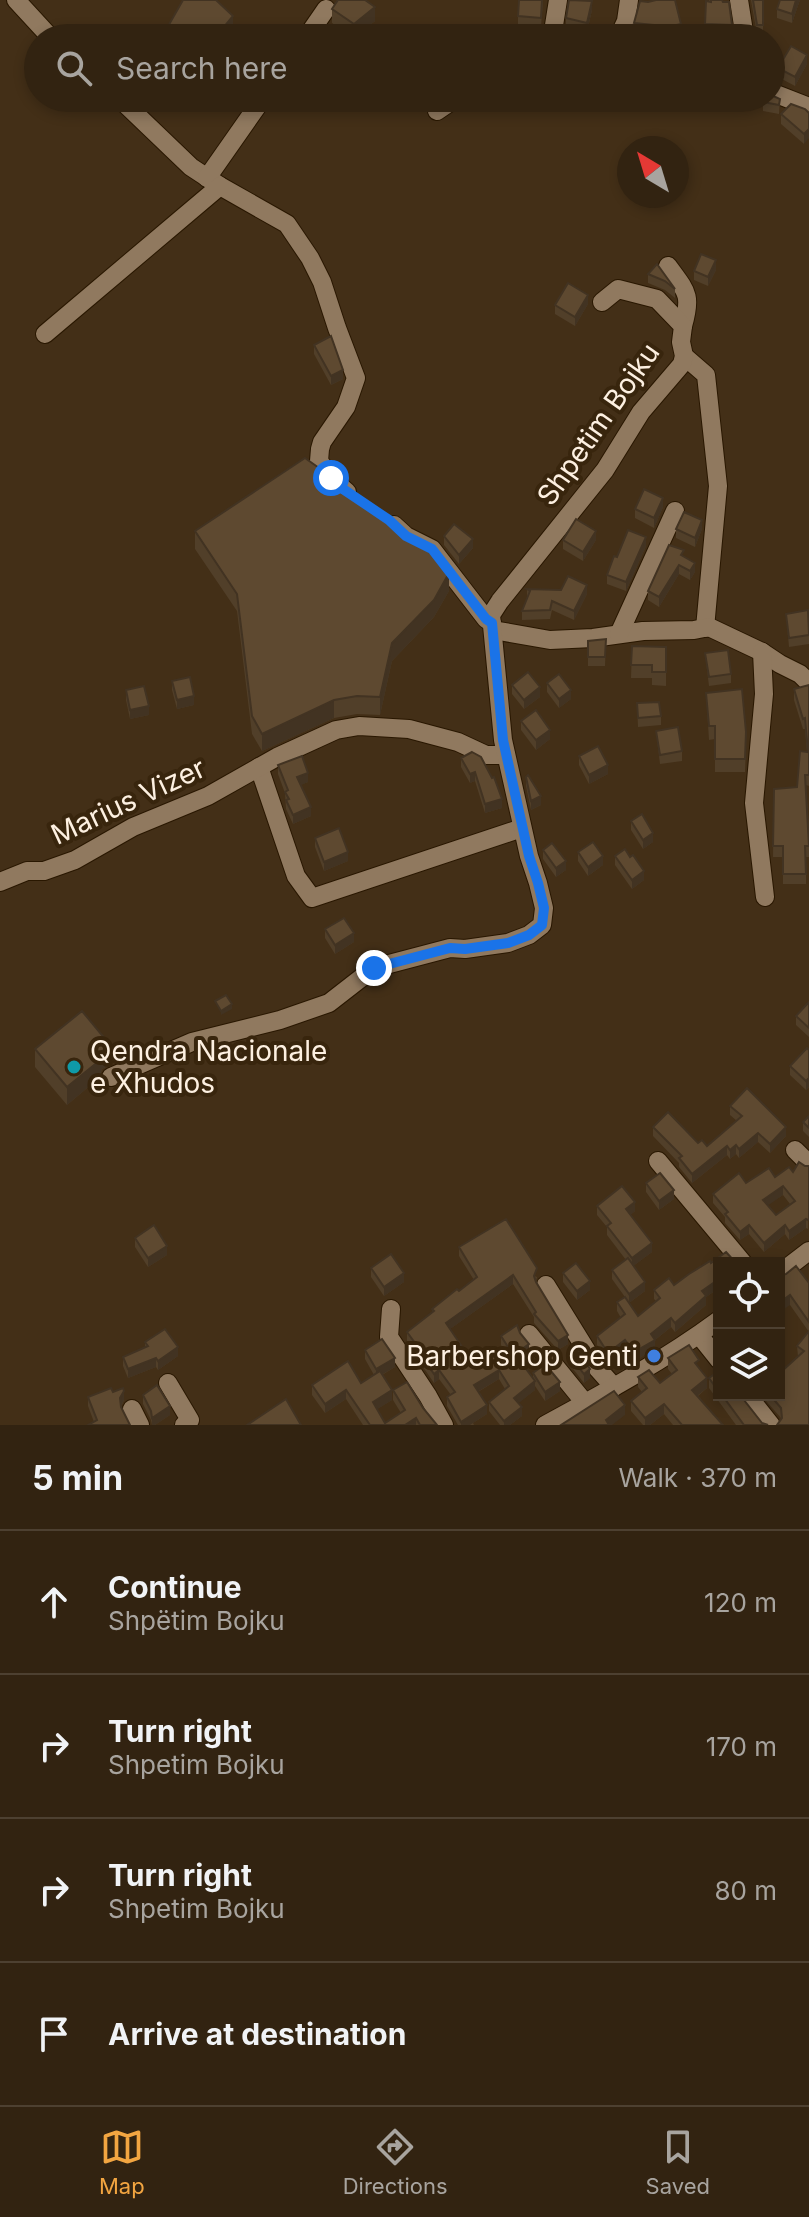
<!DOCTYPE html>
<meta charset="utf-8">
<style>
:root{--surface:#322311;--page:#3a2b1a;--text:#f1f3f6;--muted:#a8a49f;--line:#4d4031;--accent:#f2a541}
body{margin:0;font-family:Inter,sans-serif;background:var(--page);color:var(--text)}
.controls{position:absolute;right:24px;bottom:24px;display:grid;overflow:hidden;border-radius:0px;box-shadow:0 4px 12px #0003}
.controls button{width:72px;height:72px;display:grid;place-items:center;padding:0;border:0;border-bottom:2px solid var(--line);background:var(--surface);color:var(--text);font:40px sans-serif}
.compass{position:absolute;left:617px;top:136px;width:72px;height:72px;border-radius:50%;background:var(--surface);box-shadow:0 4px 12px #0003;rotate:322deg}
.stop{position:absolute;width:24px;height:24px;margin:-18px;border:6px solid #1a73e8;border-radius:50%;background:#fff}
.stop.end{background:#1a73e8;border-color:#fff;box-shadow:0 2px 8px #0008}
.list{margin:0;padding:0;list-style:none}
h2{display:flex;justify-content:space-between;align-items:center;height:104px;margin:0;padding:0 32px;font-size:34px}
h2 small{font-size:26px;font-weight:400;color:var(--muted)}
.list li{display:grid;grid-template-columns:52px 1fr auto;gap:24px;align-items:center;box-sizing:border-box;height:144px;padding:0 32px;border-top:2px solid var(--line)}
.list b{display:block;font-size:30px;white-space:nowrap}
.list p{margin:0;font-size:26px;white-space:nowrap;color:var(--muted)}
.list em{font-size:26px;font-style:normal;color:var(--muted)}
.icon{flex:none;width:44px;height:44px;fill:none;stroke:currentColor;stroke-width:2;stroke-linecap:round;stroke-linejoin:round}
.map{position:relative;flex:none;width:809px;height:1425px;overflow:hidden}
.search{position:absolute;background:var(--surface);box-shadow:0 4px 12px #0003;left:24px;right:24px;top:24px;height:88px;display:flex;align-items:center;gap:20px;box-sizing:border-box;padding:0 28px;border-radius:44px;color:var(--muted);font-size:30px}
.sheet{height:680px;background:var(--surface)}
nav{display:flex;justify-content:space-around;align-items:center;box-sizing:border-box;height:112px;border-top:2px solid var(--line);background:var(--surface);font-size:22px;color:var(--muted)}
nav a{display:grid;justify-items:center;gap:4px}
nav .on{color:var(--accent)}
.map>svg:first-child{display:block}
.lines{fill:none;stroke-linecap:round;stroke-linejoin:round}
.minor-casing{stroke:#291700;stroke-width:20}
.minor{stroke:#90795f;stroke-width:18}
.wall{fill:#513f29;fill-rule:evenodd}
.shaded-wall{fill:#423322}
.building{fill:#5e4930;stroke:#423322;stroke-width:2;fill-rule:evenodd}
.route{stroke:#1a73e8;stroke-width:10}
.culture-dot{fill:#0f9aa8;stroke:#38250d;stroke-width:3}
.shop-dot{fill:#3f7fe0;stroke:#38250d;stroke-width:3}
.labels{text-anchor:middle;stroke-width:8;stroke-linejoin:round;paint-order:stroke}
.street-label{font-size:28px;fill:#fdf0e1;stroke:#38250d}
.poi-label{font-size:28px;fill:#fdf0e1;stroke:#38250d;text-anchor:start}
</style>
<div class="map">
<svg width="809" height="1425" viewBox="0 0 809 1425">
<rect width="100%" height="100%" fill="#432f17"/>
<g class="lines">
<!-- minor casing -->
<g class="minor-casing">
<g id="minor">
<path d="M16,0L51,38"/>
<path d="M739,0L745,38"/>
<path d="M306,38L326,9"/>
<path d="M552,38L558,0"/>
<path d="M618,38L626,21L629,0"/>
<path d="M771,92L809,107"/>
<path d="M119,98L191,167L220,186L287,224L310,258L322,282L337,328L356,378L346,407L322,442L320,449L319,461L331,478L347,492"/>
<path d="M437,111L456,98"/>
<path d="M207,178L263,98"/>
<path d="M668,266C687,292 692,295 683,326"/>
<path d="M45,334L220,186"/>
<path d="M684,356L706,375L718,486L705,628"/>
<path d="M394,525L406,536L432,549L486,619L492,623"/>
<path d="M493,630L550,640L593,638L643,631L694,630L709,627L762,652L780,664L800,674L809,683"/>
<path d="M619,634L675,511"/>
<path d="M762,652L764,694L754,803L765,897"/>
<path d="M259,767L296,876L312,898L522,828"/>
<path d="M0,882L27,871H44L75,860L133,827L208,796L277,757L336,730L359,726L409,729L458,742L486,755H506"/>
<path d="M111,1077L192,1042L280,1020L329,1003L374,968L450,948L465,949L508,943L529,935L542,925L544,908L538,883L529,856L503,740L491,615L500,601L605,470L641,412L682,364L684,356L681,342L683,326L657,299L618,289L602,302"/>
<path d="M795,1150L809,1164"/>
<path d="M658,1161L743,1263"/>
<path d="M779,1274L809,1251"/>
<path d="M546,1285L598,1369L614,1387"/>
<path d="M391,1309L389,1337L428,1396L444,1425"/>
<path d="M529,1334L585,1403"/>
<path d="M699,1335L719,1360"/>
<path d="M168,1383L190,1420L184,1425"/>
<path d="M747,1395L771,1425"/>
<path d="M132,1409L140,1425"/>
<path d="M545,1425C604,1393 665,1360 719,1320"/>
</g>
</g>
<!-- minor -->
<use href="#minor" class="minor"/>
</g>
<!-- wall -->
<g class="wall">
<path d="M543,0L541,27L518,25V16Z"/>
<path d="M709,0H722L732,25V34L705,33L706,1H709Z"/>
<path d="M751,0H763V35L757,34Z"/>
<path d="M800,0L792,23L777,18V9Z"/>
<path d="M648,2L681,33L663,37V35L634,32V23Z"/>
<path d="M332,9L375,21L354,38L332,23Z"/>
<path d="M592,10L587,32L566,27V18Z"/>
<path d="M771,45H776L777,71H771Z"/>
<path d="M807,64L795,86L778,77V68Z"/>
<path d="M510,98H536L526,110Z"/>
<path d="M780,99L779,114L763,111V102Z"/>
<path d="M805,109L804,144L781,124V114Z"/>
<path d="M657,264L675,289V298L665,290L648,283V274Z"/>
<path d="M716,270L708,286L694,280V271Z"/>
<path d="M588,304L575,326L555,314V305Z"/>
<path d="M314,345L343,379L331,385L314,354Z"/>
<path d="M663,507L654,528L635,518V509Z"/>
<path d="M676,529H702L695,547L676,538Z"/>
<path d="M195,531L449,591L434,617L392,661L380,715L357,714L334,718L262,751L252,734L237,611L195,549Z"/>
<path d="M444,536L473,548L459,564L444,545Z"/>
<path d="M563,540H596L583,561L563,549Z"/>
<path d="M646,546L626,591L607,584V575L617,557Z"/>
<path d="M684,556L695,572L690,580L679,574L659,607L648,600V591Z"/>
<path d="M527,589L587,594L574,620L552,610L550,619L522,620V611L527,598Z"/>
<path d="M786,614L809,616V644L789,647Z"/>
<path d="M606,639L605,666H588V641Z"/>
<path d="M632,646L666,647V686L652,685V678H631Z"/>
<path d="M705,653L731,674V683L709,686Z"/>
<path d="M172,681L194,705L177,709L172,690Z"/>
<path d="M547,683L571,699L559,708L547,692Z"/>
<path d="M512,685L540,697L524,709L512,694Z"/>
<path d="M809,685V786L806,785L809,829V857H806V884H783V857H773L774,789L797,787L807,752L805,729H803L794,700V689Z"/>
<path d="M126,690L149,715L130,719L126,700Z"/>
<path d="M706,693L746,746L745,772H715V739L709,740Z"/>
<path d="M637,703L661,716V725L638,727Z"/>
<path d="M521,721L550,739L536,750L521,730Z"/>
<path d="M656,731L682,751V761L660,764Z"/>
<path d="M472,752L502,808L485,813L475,781L470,783L461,767V758Z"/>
<path d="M579,756L608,774L589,784L579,765Z"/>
<path d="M278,765L308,782L300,785L311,816L293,824L286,809L285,793L278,774Z"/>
<path d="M526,777L541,805L531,810L526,786Z"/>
<path d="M631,821L653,842L643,849L631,830Z"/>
<path d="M315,838L348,861L324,871L315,847Z"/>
<path d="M543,850L566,870L556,877L543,859Z"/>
<path d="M578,852L603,865L588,876L578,861Z"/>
<path d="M615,856L644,880L632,889L615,865Z"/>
<path d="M325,929L354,942L335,954L325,938Z"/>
<path d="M809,1002V1037L796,1025V1016Z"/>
<path d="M35,1049L111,1064L102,1069L99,1078L67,1105L35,1067Z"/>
<path d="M809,1050V1087L806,1090L790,1075V1066Z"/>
<path d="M730,1106L786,1136L770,1153L758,1142L739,1158L736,1154L730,1159L727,1155L692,1183L679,1167V1163L653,1136V1127L707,1146L737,1121L730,1115Z"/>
<path d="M809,1116V1137L803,1131V1122Z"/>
<path d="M805,1166H809L808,1229L806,1228L789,1240L785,1234L764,1252L749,1234L740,1240L725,1223V1217L713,1203V1194L746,1183L775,1177ZM783,1195L790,1204L776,1215L767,1205Z"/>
<path d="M646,1183L674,1199L659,1210L646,1192Z"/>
<path d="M597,1206L635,1211L630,1215L652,1252L633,1266L645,1291L629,1303L638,1316L656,1301L654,1299V1290L674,1285L711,1263H719V1288L706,1297V1305L675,1332L671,1327L655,1340V1349L634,1361L625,1348L608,1362L597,1345V1336L621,1318L617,1311V1302L625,1297L612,1279V1270L626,1260L607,1235V1227L597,1215Z"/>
<path d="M135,1238L167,1255L148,1267L135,1247Z"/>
<path d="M459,1247L537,1277L536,1281L568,1344L558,1350L534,1323V1317L513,1284L450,1329L471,1360L490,1359L504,1350L501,1345V1336L520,1333L529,1353L519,1360L533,1378V1373L560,1391L545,1401L535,1386V1390L518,1403L522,1416L510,1425H500L489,1411V1402L505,1389L499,1379L478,1392L487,1414L473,1423L474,1425H458L447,1406V1397L451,1395L439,1379L434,1383L421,1364V1360L407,1341V1332L432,1313V1309L459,1291L474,1280L459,1256Z"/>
<path d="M371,1268L404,1282L384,1296L371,1277Z"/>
<path d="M563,1273L590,1290L577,1300L563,1282Z"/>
<path d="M779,1275L809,1283V1425L781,1420V1418L761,1395H779L781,1372L798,1357L797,1346L809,1332L790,1305Z"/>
<path d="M719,1324V1341L716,1337V1327Z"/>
<path d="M145,1342L178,1356L158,1370L156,1367L128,1378L123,1366V1357L145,1347Z"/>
<path d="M365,1350L395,1367L382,1375L392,1400L377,1409L385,1423L401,1413L393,1400V1390L423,1408L437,1425H363L346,1399L325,1413L312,1395V1385L361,1383L374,1375L365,1359Z"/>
<path d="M570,1356L590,1378L584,1383L570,1365Z"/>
<path d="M668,1358L699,1368L707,1388L698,1396L723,1425H673L664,1414L650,1425H643L631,1411V1401L642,1392L638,1387V1377L660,1383L672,1374L668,1369Z"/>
<path d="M719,1371V1395H740L762,1423L768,1425H736L709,1388V1378Z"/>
<path d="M113,1392L124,1400L121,1407L94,1422L88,1406V1397Z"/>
<path d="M143,1395L170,1415L155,1425H152L151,1420L143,1404Z"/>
</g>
<!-- shaded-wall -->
<g class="shaded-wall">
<path d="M796,0H800L792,23V14Z"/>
<path d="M592,1V10L587,32V23Z"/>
<path d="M375,7V21L354,38V24Z"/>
<path d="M233,16V34L230,38H215Z"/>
<path d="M681,24V33L663,37V28Z"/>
<path d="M807,55V64L795,86V77Z"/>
<path d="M529,98H536L526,110V101Z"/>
<path d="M809,129V138L804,144V134Z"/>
<path d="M716,260V270L708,286V277Z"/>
<path d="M588,295V304L575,326V317Z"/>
<path d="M343,370V379L331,385V376Z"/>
<path d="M663,498V507L654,528V518Z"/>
<path d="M702,520V529L695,547V538Z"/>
<path d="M596,531V540L583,561V552Z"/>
<path d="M646,537V546L626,591V582Z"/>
<path d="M473,539V548L459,564V555Z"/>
<path d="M695,563V572L690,580V571Z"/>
<path d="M679,565V574L659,607V597Z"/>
<path d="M449,573V591L434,617L392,661L380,715V697L392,643Z"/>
<path d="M587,585V594L574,620V611Z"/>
<path d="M540,687V697L524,709V700Z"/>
<path d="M571,690V699L559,708V699Z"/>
<path d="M194,696V705L177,709V700Z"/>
<path d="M334,700V718L262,751V734Z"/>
<path d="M149,706V715L130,719V710Z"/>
<path d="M550,730V739L536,750V740Z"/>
<path d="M608,765V774L589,784V775Z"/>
<path d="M475,772V781L470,783V774Z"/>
<path d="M308,773V782L297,787V777Z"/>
<path d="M541,796V805L531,810V801Z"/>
<path d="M502,799V808L485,813V804Z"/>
<path d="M311,807V816L293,824V815Z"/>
<path d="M653,833V842L643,849V840Z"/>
<path d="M348,852V861L324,871V862Z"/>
<path d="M603,856V865L588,876V867Z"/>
<path d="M566,861V870L556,877V868Z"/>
<path d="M644,871V880L632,889V880Z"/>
<path d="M354,933V942L335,954V945Z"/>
<path d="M232,1004V1009L221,1015V1011Z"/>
<path d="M111,1046V1064L102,1069L99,1078L67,1105V1087L102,1051Z"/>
<path d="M809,1078V1087L806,1090V1081Z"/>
<path d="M786,1127V1136L770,1153V1144Z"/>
<path d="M758,1133V1142L739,1158V1149Z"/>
<path d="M736,1145V1154L730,1159V1150Z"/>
<path d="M727,1146V1155L692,1183V1174Z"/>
<path d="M783,1186V1195L763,1209V1200Z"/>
<path d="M674,1190V1199L659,1210V1201Z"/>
<path d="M635,1202V1211L626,1219V1209Z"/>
<path d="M806,1219V1228L789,1240V1231Z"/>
<path d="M749,1225V1234L740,1240V1232Z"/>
<path d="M785,1225V1234L764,1252V1243Z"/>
<path d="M652,1243V1252L632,1267V1258Z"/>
<path d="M167,1246V1255L148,1267V1258Z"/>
<path d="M404,1273V1282L384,1296V1287Z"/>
<path d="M513,1275V1284L446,1332V1323Z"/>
<path d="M719,1279V1288L706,1297V1305L675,1332V1323L702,1291Z"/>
<path d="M590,1281V1290L577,1300V1291Z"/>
<path d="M645,1282V1291L629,1303V1294Z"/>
<path d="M790,1295V1305L779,1313V1303Z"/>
<path d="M671,1318V1327L655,1340V1349L634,1361V1352L651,1334Z"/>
<path d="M568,1335V1344L558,1350V1341Z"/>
<path d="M625,1340V1348L608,1362V1353Z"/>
<path d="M529,1344V1353L515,1363V1354Z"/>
<path d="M178,1347V1356L158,1370V1361Z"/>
<path d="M156,1358V1367L128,1378V1369Z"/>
<path d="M395,1358V1367L376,1378V1369Z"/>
<path d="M590,1369V1378L584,1383V1374Z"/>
<path d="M439,1370V1379L434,1383V1374Z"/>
<path d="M499,1370V1379L474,1394V1385Z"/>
<path d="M707,1378V1388L692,1400V1390Z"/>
<path d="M535,1381V1390L514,1407V1398Z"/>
<path d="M560,1382V1391L545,1401V1392Z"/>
<path d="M346,1390V1399L325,1413V1404Z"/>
<path d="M392,1390V1400L373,1412V1402Z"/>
<path d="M124,1391V1400L120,1408V1398Z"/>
<path d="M664,1404V1414L650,1425H645V1418Z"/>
<path d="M487,1405V1414L470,1425H461V1422Z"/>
<path d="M625,1405V1415L612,1425H606V1420Z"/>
<path d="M170,1406V1415L155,1425H152V1418Z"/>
<path d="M522,1407V1416L510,1425H504V1421Z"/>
<path d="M416,1418V1425H405Z"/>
</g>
<!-- building -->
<g class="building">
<path d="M183,0H216L233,16L215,38H169L163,35Z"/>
<path d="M338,0H365L375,7L354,24L332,9Z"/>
<path d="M519,0H542L541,18L518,16Z"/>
<path d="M569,0L592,1L587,23L566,18Z"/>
<path d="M656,0H675L681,24L663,28V26L634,23L640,1L648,2Z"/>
<path d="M711,0H722L723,2H729L732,25L705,24L706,1L711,2Z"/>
<path d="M753,0H763V25H757Z"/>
<path d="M780,0H796L792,14L777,9Z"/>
<path d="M771,45H776L777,62H771Z"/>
<path d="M791,46L807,55L795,77L778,68Z"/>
<path d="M771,95L780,99L779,105L763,102V98H771Z"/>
<path d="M791,104L805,109L809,113V129L804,134L781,114Z"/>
<path d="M701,254L716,260L708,277L694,271Z"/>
<path d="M657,264L675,289L665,281L648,274Z"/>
<path d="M568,283L588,295L575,317L555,305Z"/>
<path d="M331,336L343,370L331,376L314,345Z"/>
<path d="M305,458L371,505L438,559L449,573L434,600L392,643L380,697L357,696L334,700L262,734L252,716L237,594L195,531Z"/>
<path d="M644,489L663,498L654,518L635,509Z"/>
<path d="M684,512L702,520L695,538L676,529Z"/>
<path d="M576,519L596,531L583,552L563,540Z"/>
<path d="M454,524L473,539L459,555L444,536Z"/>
<path d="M628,530L646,537L626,582L607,575L614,556L617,557Z"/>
<path d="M669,545L684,550L681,555L695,563L690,571L679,565L659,597L648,591Z"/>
<path d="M568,576L587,585L574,611L552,601L550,610L522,611L530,591L527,589L561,590Z"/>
<path d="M808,610L809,635L789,638L786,614Z"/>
<path d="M606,639L605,657H588V641Z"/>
<path d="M632,646L666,647V672H652V665H631Z"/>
<path d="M728,650L731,674L709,677L705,653Z"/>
<path d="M528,672L540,687L524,700L512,685Z"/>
<path d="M559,674L571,690L559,699L547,683Z"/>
<path d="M190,677L194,696L177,700L172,681Z"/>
<path d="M809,685V775H805L809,846H805L806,874H783V846H773L774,789L797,787L800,751L808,752L805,718L803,719L794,689Z"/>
<path d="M144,686L149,706L130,710L126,690Z"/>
<path d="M742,689L746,732L745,759H715V726H709L706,693Z"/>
<path d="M659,702L661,716L638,718L637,703Z"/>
<path d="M536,710L550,730L536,740L521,721Z"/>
<path d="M678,727L682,751L660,755L656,731Z"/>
<path d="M598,746L608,765L589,775L579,756Z"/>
<path d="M472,752L481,757L492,778L494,777L502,799L485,804L475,772L470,774L461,758Z"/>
<path d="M302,756L308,773L297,777L311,807L293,815L286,800L289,799L285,792L288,790L278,765Z"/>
<path d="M528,775L541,796L531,801L526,777Z"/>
<path d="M642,814L653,833L643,840L631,821Z"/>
<path d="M339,828L348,852L324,862L315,838Z"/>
<path d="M593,842L603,856L588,867L578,852Z"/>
<path d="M552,843L566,861L556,868L543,850Z"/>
<path d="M625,849L630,857L633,855L644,871L632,880L615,856Z"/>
<path d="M344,918L354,933L335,945L325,929Z"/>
<path d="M226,995L232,1004L221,1011L215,1001Z"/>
<path d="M809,1002V1028L796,1016Z"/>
<path d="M82,1011L111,1046L102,1051L99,1061L67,1087L35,1049Z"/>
<path d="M807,1048L809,1050V1078L806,1081L790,1066Z"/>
<path d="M747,1088L786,1127L770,1144L758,1133L739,1149L736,1145L730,1150L727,1146L692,1174L679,1158L682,1156L653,1127L668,1112L698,1143L702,1140L707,1146L742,1116L730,1106Z"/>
<path d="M809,1116V1128L803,1122Z"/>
<path d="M799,1162L805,1166H809V1219L808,1220L806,1219L789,1231L785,1225L764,1243L749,1225L740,1232L725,1214L728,1212L713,1194L739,1173L746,1183L769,1168L775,1177L789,1167L793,1172ZM783,1186L795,1201L776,1215L763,1200Z"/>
<path d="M660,1173L674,1190L659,1201L646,1183Z"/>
<path d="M622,1186L635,1202L626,1209L652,1243L632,1258L607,1226L611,1223L597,1206Z"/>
<path d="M506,1219L537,1268L534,1276L536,1282L568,1335L558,1341L534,1314L536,1312L513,1275L446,1323L471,1360L485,1352L490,1359L508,1347L501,1336L517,1325L520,1333L529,1344L515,1354L535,1381L514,1398L522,1407L504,1421L489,1402L509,1386L499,1370L474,1385L487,1405L461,1422L447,1397L455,1392L439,1370L434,1374L421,1355L423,1354L407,1332L434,1311L432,1309L457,1289L459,1291L477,1277L459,1247Z"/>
<path d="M154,1225L167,1246L148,1258L135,1238Z"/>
<path d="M726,1252L736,1263H719V1279L702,1291L706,1296L675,1323L671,1318L651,1334L655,1340L634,1352L625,1340L608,1353L597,1336L625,1314L617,1302L625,1297L638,1316L660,1298L654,1290L669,1278L674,1285L689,1274L710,1261L711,1263Z"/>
<path d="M391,1254L404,1273L384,1287L371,1268Z"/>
<path d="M628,1258L645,1282L629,1294L612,1270Z"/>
<path d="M576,1263L590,1281L577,1291L563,1273Z"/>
<path d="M796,1266L809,1283V1322L790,1295L779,1303V1275L786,1274Z"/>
<path d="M165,1329L178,1347L158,1361L156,1358L128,1369L123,1357L148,1346L145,1342Z"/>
<path d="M809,1331V1425H777L782,1418L781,1408L770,1395H779V1369L781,1372L804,1351L797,1346Z"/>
<path d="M382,1339L395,1358L376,1369L365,1350Z"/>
<path d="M689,1345L699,1360L695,1363L707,1378L692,1390L723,1425H682L664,1404L645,1418L631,1401L647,1388L638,1377L649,1370L660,1383L677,1370L668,1358Z"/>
<path d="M578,1350L590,1369L584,1374L570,1356Z"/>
<path d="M348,1361L361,1383L380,1371L392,1390L373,1402L385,1423L405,1410L393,1390L407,1382L423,1408L437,1425H420L416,1418L405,1425H370L346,1390L325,1404L312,1385Z"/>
<path d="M545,1364L560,1382L545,1392L533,1373Z"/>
<path d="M719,1371V1392L709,1378Z"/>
<path d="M157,1385L170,1406L152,1418L151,1411L143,1395Z"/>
<path d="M111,1388L113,1392L123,1388L124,1391L120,1398L121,1407L130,1425H88L97,1420L88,1397Z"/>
<path d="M614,1391L625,1405L606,1420L609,1425H561Z"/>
<path d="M722,1395H740L762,1423L768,1425H744Z"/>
<path d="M286,1399L301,1425H247Z"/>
</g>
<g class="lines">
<!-- route -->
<path class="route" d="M331,478L343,489L389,520L406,536L432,549L486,619L492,623L503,740L529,856L538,883L544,908L542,925L529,935L508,943L465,949L450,948L374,968"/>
</g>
<!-- markers -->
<circle class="culture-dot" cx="74" cy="1067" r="8"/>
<circle class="shop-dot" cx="654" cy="1356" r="8"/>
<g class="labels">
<!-- street labels -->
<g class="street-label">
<text transform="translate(598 424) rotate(-55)" y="10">Shpetim Bojku</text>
<text transform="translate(128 801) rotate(-25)" y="10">Marius Vizer</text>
</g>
<!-- poi labels -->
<g class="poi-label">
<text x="90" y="1061">Qendra Nacionale<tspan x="90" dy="32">e Xhudos</tspan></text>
<text x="638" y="1366" text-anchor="end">Barbershop Genti</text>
</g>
</g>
</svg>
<div class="controls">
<button><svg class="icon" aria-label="locate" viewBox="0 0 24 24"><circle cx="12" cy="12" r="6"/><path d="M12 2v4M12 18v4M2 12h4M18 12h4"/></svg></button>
<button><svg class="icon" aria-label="layers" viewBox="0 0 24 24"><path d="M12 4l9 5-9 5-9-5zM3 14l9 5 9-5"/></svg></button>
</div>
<svg class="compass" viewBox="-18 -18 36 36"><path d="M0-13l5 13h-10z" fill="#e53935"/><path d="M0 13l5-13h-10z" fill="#a8a49f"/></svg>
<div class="stop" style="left:331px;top:478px"></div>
<div class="stop end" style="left:374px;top:968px"></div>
<div class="search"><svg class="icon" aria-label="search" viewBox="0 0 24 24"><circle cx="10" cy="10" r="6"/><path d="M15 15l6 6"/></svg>Search here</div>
</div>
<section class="sheet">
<h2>5 min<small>Walk · 370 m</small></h2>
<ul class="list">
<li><svg class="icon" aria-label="ahead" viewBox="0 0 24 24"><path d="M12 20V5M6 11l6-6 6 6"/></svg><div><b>Continue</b><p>Shpëtim Bojku</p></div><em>120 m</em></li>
<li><svg class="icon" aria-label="right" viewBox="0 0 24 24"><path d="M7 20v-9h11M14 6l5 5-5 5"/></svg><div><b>Turn right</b><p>Shpetim Bojku</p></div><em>170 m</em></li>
<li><svg class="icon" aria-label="right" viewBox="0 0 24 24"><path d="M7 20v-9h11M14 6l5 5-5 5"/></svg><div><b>Turn right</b><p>Shpetim Bojku</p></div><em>80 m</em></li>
<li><svg class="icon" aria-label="arrive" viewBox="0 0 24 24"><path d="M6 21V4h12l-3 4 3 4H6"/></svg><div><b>Arrive at destination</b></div></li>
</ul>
</section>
<nav>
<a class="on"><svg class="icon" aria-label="map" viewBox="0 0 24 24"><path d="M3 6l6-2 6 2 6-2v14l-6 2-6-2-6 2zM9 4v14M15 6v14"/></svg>Map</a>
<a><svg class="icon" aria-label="directions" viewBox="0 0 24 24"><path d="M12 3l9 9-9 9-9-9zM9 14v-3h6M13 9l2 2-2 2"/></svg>Directions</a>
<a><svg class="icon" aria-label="saved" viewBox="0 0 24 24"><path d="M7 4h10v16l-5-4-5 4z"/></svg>Saved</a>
</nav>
